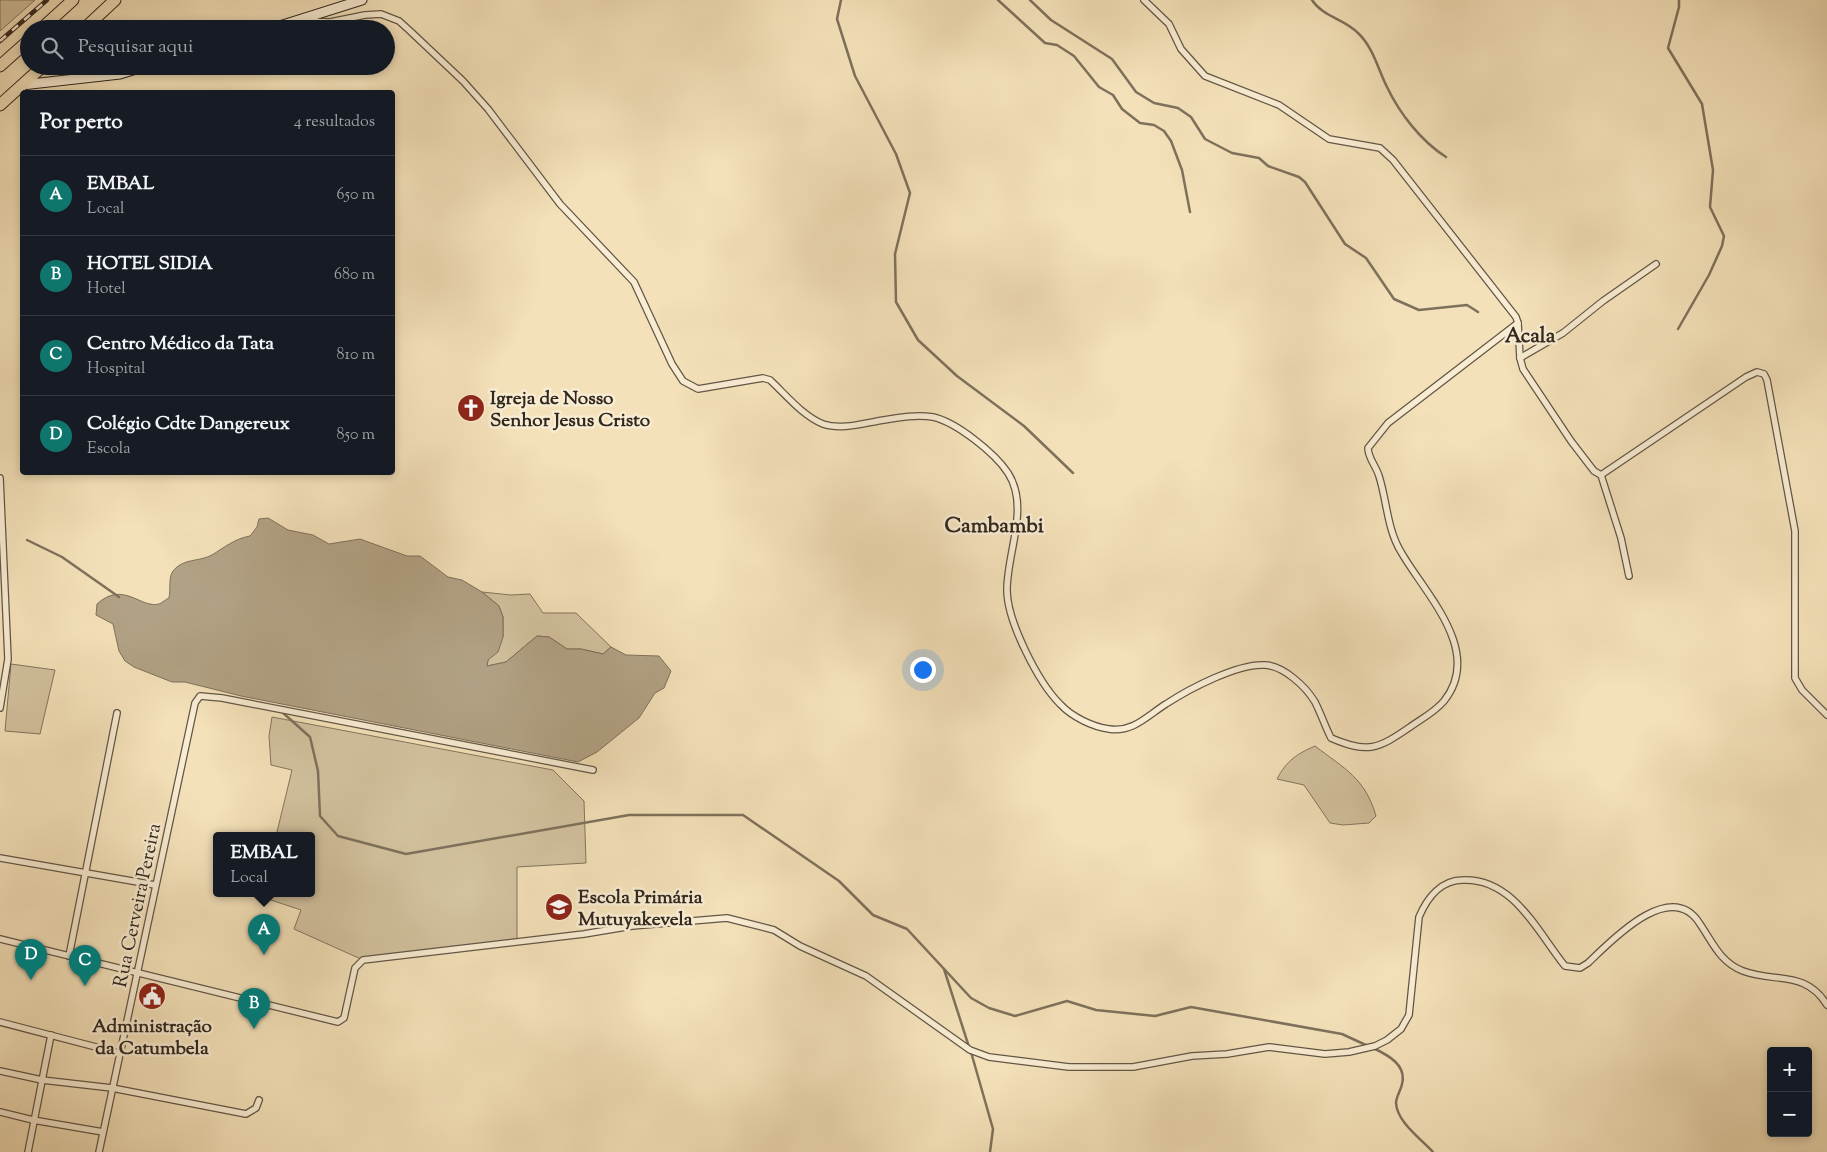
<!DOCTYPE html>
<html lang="pt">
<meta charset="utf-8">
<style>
:root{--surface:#171b24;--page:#20242c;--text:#f1f3f6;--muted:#9ea1a6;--line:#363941;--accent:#0f766e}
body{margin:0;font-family:"Sorts Mill Goudy",serif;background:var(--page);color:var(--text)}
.controls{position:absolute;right:15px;bottom:15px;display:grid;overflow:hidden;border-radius:5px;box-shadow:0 2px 8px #0003}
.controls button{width:45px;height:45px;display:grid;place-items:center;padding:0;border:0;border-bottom:1px solid var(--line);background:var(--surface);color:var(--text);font:25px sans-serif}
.you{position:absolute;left:922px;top:669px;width:18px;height:18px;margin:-12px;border:4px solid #fff;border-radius:50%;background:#1a73e8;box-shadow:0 0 0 8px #1a73e833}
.badge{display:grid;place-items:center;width:32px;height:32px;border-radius:50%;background:var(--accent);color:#fff;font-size:16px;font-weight:700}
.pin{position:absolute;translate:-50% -41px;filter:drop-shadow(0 1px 2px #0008)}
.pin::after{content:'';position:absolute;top:26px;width:18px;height:15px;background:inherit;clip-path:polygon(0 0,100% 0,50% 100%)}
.popup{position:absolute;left:213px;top:832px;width:102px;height:65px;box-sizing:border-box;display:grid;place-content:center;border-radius:5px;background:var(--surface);filter:drop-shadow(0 1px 4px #0005);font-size:16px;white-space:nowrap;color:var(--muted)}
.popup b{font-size:19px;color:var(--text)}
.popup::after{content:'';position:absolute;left:50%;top:100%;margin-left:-10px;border:10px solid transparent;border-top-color:var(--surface)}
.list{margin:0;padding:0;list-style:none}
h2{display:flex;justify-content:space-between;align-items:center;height:65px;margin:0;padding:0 20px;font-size:21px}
h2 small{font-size:16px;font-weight:400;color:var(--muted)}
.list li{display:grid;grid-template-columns:32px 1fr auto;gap:15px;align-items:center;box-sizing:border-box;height:80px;padding:0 20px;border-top:1px solid var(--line)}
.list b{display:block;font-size:19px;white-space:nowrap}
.list p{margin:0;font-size:16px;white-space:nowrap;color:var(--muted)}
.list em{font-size:16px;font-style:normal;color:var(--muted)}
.icon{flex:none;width:28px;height:28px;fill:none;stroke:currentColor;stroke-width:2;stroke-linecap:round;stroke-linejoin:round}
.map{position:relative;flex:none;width:1827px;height:1152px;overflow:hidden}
.search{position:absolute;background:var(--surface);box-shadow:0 2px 8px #0003;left:20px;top:20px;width:375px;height:55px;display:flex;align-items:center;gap:12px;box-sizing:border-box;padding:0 18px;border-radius:28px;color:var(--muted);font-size:19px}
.panel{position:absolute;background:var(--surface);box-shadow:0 2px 8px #0003;left:20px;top:90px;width:375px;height:385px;border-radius:5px}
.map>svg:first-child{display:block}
.green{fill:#d3c29f;stroke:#82755f}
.water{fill:#b2a285;stroke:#7e715c}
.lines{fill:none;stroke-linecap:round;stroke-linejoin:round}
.stream{stroke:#7e715c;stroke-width:2.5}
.street-casing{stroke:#625646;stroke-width:8}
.secondary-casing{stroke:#31281f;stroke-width:11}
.highway-casing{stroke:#31281f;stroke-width:13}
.street{stroke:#f8ecd2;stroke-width:5.5}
.secondary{stroke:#f8ecd2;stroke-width:9}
.highway{stroke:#f4e1b9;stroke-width:11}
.rail-casing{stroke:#31281f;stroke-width:4.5}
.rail{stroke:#f8ecd2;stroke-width:2.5;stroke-dasharray:8;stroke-linecap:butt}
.labels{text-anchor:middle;stroke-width:5;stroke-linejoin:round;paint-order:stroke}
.poi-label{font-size:19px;font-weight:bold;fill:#31281f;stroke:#f8ecd2;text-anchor:start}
.street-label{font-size:19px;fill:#31281f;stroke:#f8ecd2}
.quarter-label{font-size:21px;font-weight:bold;fill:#31281f;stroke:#f8ecd2}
</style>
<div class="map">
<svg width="1827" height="1152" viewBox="0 0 1827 1152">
<rect width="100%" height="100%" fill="#f4e1b9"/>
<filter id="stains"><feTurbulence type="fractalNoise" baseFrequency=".004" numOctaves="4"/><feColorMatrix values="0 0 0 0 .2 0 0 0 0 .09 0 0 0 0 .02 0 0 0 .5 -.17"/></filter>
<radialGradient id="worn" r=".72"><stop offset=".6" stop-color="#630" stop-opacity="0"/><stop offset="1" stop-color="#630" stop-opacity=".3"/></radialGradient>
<!-- green -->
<g class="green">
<path d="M0,0H35L0,31Z"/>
<path d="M482,592L511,595L530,594L543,613H576L611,647L603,654L581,649H567L549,637L537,636L506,662L487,666L488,660L503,637V617L499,606Z"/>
<path d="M11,664L55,670L40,734L5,731Z"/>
<path d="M272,717L553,770L584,801L586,863L517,867V942L363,960L294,929L301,910L262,897V894H312V836H276L292,770L271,765L269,736Z"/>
<path d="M1315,746C1345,769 1365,778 1376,816L1369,823L1343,825L1330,823L1304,785L1277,779C1287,760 1297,754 1315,746Z"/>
</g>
<!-- water -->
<path class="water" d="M268,518L288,530L313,535L329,544L360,539L407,556H420L448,577L462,580L482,592L499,606L503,617V637L498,652L488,660L487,666L506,662L537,636L549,637L567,649H581L603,654L611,647L626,655L659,656L671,671L664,688L655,693L639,718L597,752L578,762L241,696L185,682H172L134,667L125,661L119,651L113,624L96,615L97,604C123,580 141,609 159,604C162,603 166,599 169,598C171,589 168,578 173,571C183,558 199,562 212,555C225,547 234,539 250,536L257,527L259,519Z"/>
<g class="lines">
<!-- stream -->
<g class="stream">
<path d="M841,0L837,19L855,76L896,154L910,193L895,254L896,302L918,340L957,376L1024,426L1073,473"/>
<path d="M998,0L1045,43L1057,45L1074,56L1099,87L1113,95L1122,109L1140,123L1154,125L1164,131L1171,141L1182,170L1190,212"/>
<path d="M1030,0L1051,20L1112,59L1136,92L1154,103L1178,108L1191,117L1205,139L1232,153L1259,158L1268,166L1299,177L1305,182L1345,244L1366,258L1394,299L1419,310L1467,305L1478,312"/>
<path d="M1312,0C1323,17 1345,19 1358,33C1373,47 1378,69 1387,87C1400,114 1421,141 1446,157"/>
<path d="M1678,329L1709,275L1722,246L1724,236L1710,207L1713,170L1702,104L1668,48L1679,7V0"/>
<path d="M27,540L62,557L119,597"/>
<path d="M282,712L310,737L318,771L320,816L338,836L406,854L629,815H743L839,881L873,915L907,929L971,998L989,1008L1015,1016L1067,1001L1096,1010L1155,1016L1191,1007L1342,1034L1368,1046"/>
<path d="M944,969L969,1047"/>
<path d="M1373,1048C1388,1055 1407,1065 1402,1084C1401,1090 1396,1097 1396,1103C1397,1122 1421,1139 1433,1152"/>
<path d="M971,1052L993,1129L990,1152"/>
</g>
<!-- street casing -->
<g class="street-casing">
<g id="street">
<path d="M302,21L330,22L365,15L381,14L399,21L409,30L463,81L488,109L560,204L634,282L672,364L683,381L698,389L763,378L770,380C786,395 803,416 823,424C840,430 861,424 878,421C896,418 915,414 933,417C956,422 995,453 1008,473C1030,507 1007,552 1007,590C1007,621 1038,682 1060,704C1072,717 1093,727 1109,729C1133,733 1148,715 1166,704C1189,689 1238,663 1265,665C1284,666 1306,687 1315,702C1321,714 1325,726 1331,738C1368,754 1378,749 1410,727C1421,719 1435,712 1444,701C1484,651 1425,594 1401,552C1387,529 1387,501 1379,476C1376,466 1368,458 1368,448L1388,423L1518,323L1516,317L1393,160L1380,148L1329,139L1279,105L1205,76L1181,49L1169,24L1144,0"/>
<path d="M1518,323L1520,358L1523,369L1571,441L1594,471L1601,475L1621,538L1629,576"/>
<path d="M1520,358L1563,333L1603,301L1656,264"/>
<path d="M1601,475L1746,377L1757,372L1764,374L1767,380L1795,531V678L1802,690L1827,715"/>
<path d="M0,478L8,659L0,708"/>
<path d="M0,858L155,885"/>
<path d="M0,939L338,1022L344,1018L355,968L363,960L584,934L632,926L727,918L774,930L800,946L866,976L970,1050L989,1057L1069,1067H1133L1192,1056L1227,1054L1269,1047L1325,1054L1349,1052L1375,1046L1387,1040L1401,1029L1409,1015L1419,917C1427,898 1441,880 1463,880C1514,878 1538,933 1565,966L1580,968L1588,963C1611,941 1671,877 1700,924C1713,943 1720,962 1743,971C1775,983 1806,970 1827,1005"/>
<path d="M69,956L117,713"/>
<path d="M0,1022L119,1053"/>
<path d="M0,1071L42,1080L112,1088L246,1114L256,1108L259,1100"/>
<path d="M0,1112L33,1120L103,1132"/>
<path d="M28,1152L51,1035"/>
<path d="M99,1152L195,703L200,696L222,698L593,770"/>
</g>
</g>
<!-- secondary casing -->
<g class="secondary-casing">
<g id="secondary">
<path d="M270,29L362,0"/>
<path d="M22,85L120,74L146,66"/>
</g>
</g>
<!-- highway casing -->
<g class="highway-casing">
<g id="highway">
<path d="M41,29L73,0"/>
<path d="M84,29L115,0"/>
<path d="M0,66L29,40"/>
<path d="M0,105L43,66"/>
</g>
</g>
<!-- street -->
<use href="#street" class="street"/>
<!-- secondary -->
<use href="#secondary" class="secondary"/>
<!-- highway -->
<use href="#highway" class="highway"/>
<!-- rail casing -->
<g class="rail-casing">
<path id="rail" d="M0,41L47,0"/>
</g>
<!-- rail -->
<use href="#rail" class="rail"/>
</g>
<!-- icons -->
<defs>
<g id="church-disc" transform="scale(1.4375)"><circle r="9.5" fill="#8f2418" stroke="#f8ecd2"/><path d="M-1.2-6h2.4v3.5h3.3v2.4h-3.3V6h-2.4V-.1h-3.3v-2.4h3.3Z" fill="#fff"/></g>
<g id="school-disc" transform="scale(1.4375)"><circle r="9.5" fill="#8f2418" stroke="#f8ecd2"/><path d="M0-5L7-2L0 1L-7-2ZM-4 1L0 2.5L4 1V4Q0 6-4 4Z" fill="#fff"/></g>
<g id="civic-disc" transform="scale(1.4375)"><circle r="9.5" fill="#8f2418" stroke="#f8ecd2"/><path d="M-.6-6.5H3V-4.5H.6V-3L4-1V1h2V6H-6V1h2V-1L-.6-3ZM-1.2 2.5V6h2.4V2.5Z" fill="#fff"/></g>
</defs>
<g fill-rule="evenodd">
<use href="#church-disc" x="471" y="408"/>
<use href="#school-disc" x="559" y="907"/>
<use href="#civic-disc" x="152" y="996"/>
</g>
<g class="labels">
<!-- poi labels -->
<g class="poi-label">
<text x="490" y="404">Igreja de Nosso<tspan x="490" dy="22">Senhor Jesus Cristo</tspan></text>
<text x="578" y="903">Escola Primária<tspan x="578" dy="22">Mutuyakevela</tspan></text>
<text x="152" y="1032" text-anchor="middle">Administração<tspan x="152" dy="22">da Catumbela</tspan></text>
</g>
<!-- street labels -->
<g class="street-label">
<text transform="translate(136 905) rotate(-78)" y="7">Rua Cerveira Pereira</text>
</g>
<!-- quarter labels -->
<g class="quarter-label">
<text x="1530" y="342">Acala</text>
<text x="994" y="532">Cambambi</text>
</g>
</g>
<rect width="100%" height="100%" filter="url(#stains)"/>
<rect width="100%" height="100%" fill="url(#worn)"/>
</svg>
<div class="controls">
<button>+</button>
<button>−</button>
</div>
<div class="you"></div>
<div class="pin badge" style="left:264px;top:955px">A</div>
<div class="popup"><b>EMBAL</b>Local</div>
<div class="pin badge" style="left:254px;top:1029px">B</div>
<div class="pin badge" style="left:85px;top:986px">C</div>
<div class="pin badge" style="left:31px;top:980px">D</div>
<div class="search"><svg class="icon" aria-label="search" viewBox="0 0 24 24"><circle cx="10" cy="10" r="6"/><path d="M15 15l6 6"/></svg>Pesquisar aqui</div>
<section class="panel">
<h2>Por perto<small>4 resultados</small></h2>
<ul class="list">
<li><span class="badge">A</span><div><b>EMBAL</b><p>Local</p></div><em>650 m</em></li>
<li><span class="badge">B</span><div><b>HOTEL SIDIA</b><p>Hotel</p></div><em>680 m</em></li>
<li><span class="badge">C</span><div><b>Centro Médico da Tata</b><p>Hospital</p></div><em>810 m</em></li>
<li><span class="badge">D</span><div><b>Colégio Cdte Dangereux</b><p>Escola</p></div><em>850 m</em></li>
</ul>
</section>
</div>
